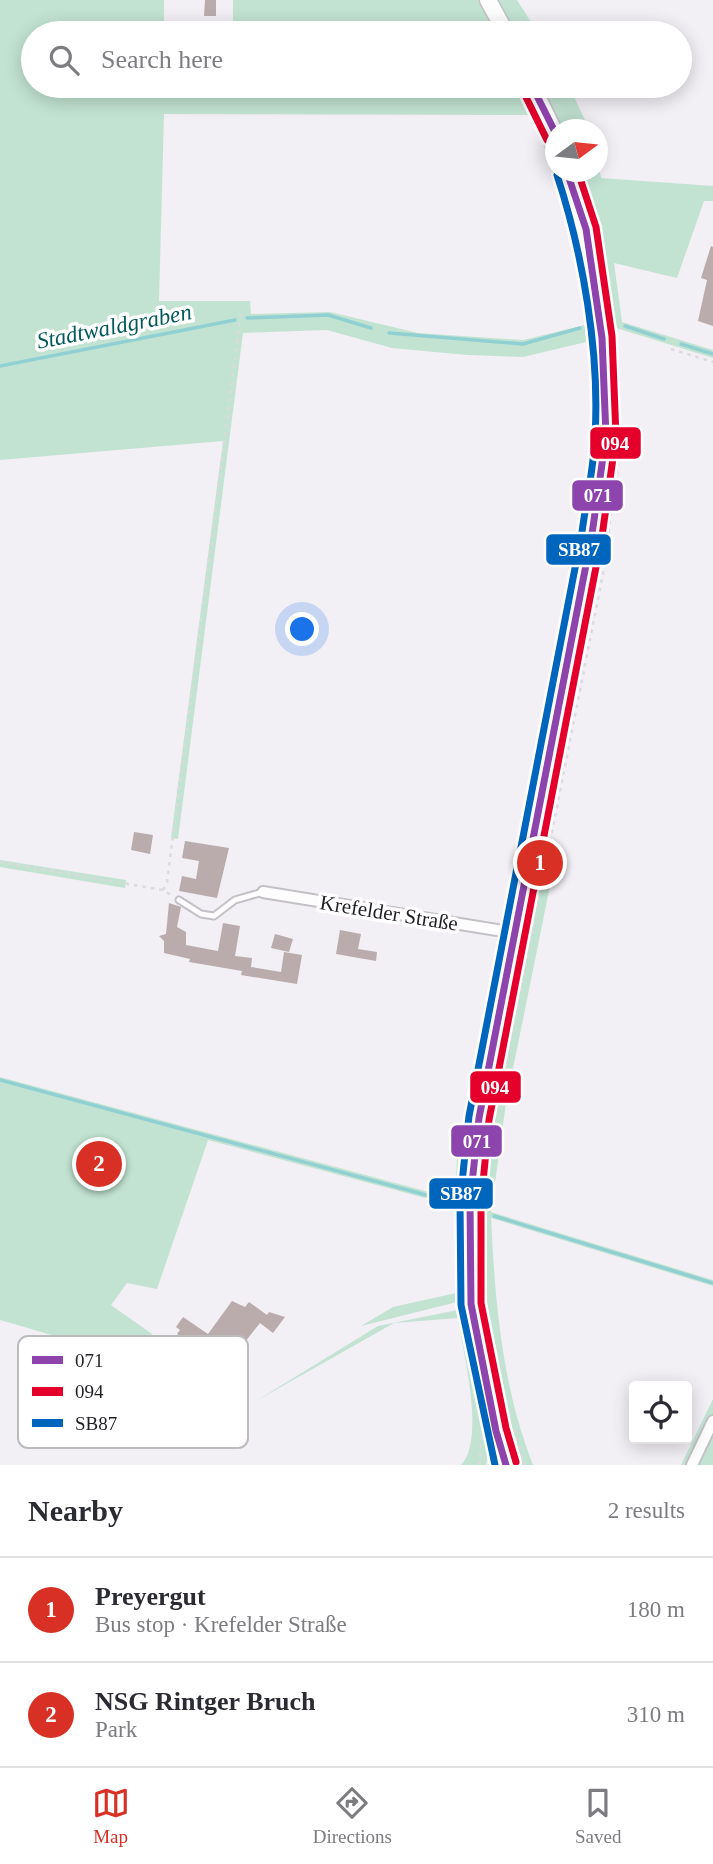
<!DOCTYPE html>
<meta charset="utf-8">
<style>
:root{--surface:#fff;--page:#f7f7f7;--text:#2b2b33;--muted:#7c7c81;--line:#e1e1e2;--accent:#d93025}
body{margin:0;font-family:"Times New Roman",serif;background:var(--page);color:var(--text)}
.controls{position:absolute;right:21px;bottom:21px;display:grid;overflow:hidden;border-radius:7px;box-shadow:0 4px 18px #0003}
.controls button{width:63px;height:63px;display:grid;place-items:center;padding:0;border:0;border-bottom:2px solid var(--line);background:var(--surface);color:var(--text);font:35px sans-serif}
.compass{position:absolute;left:545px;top:119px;width:63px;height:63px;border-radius:50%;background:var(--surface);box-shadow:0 4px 18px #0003;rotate:75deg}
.you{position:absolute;left:303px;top:630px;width:24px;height:24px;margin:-18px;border:5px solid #fff;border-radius:50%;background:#1a73e8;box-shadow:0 0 0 10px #1a73e833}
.badge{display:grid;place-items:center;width:46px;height:46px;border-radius:50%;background:var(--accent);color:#fff;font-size:23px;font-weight:700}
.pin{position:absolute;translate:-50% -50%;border:4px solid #fff;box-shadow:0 2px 7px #0006}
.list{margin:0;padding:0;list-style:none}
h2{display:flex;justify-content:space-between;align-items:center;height:91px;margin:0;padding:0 28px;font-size:30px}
h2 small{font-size:23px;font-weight:400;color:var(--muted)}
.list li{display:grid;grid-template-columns:46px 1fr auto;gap:21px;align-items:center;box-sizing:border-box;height:105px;padding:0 28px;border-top:2px solid var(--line)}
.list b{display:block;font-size:26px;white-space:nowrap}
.list p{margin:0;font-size:23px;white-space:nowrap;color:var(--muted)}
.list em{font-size:23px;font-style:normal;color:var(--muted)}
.icon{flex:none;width:38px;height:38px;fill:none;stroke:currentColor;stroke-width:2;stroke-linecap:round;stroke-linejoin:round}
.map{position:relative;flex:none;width:713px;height:1465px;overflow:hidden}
.search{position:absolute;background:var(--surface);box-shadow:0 4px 18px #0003;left:21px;right:21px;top:21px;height:77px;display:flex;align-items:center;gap:18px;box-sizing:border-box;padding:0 24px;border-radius:38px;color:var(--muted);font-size:26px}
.sheet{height:301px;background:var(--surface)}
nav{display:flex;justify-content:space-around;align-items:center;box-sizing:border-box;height:98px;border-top:2px solid var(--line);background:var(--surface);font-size:19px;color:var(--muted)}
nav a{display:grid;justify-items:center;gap:4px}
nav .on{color:var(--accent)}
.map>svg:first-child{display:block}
.green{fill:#c2e3d2;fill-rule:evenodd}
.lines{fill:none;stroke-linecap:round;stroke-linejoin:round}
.stream{stroke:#90d0d3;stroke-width:3.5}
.building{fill:#baacac}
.service-casing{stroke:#c3c1c5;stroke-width:9}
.minor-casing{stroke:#c3c1c5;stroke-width:14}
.secondary-casing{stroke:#c3c1c5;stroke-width:19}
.path{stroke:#dbdadc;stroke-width:2.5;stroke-dasharray:3.5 5;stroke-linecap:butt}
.service{stroke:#fdfdfe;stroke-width:5}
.minor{stroke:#fdfdfe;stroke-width:10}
.secondary{stroke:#fdfdfe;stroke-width:16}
.bus-1-casing{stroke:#fff;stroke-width:12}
.bus-2-casing{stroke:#fff;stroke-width:12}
.bus-3-casing{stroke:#fff;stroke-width:12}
.bus-1{stroke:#8e44ad;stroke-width:7}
.bus-2{stroke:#e4002b;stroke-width:7}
.bus-3{stroke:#0065bd;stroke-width:7}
.labels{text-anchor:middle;stroke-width:7;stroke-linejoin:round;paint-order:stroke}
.street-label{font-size:21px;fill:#211f24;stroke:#fff}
.water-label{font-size:23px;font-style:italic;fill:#02595b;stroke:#fff}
.key{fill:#fff;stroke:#bcbcbd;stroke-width:2}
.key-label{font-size:19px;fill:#211f24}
.line-badge{stroke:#fff;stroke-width:2.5}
.badge-label{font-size:19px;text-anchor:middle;font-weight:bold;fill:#fff}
</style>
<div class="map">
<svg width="713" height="1465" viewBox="0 0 713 1465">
<rect width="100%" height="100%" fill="#f2eff5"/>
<!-- green -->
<g class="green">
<path d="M0,0H164V33H33V86H525L555,151L556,172H563L585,248L597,327L585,331L586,342L523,357L467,355L392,348L327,330L243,333L178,839L171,838L223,441L0,460ZM164,114L531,115C554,169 592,267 585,325L523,340L418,333L330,312L251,314L250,301H159Z"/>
<path d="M233,0H479L498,33H233Z"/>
<path d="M496,0H517L538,33H515Z"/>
<path d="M541,86H569L589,129H561Z"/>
<path d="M598,163L601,178L713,186V201H704L677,278L614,263L622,322L713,350V358L613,327C602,311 606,287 603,268C597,235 588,203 578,172H598Z"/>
<path d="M0,860L126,880L125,888L0,867Z"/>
<path d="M540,873L552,876L506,1103L491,1212L713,1280V1286L491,1218C495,1302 502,1386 533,1465H518C499,1407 480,1346 477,1285C472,1197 488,1112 505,1027C515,975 523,923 540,873Z"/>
<path d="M501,934L505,942L463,1296L457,1302L361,1326L393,1307L456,1293L455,1206L208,1140L157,1289L127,1283L111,1305L152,1334L134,1359L0,1320V1077L455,1199L457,1160Z"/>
<path d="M458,1310L465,1315C468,1346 494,1445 486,1465H461C486,1440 463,1352 458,1318L394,1323L256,1401L378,1326Z"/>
<path d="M713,1399V1465H681Z"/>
</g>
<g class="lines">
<!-- stream -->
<g class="stream">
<path d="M247,318L328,315L371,328"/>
<path d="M625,326L664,339"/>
<path d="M389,333L523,344L580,328"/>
<path d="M681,344L713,354"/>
<path d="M0,366L235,320"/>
<path d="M0,1080L452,1202"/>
<path d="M494,1216L713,1283"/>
</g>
</g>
<!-- building -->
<g class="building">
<path d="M205,0H216V16H204Z"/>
<path d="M711,246L713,247V326L698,321L707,280L701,278Z"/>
<path d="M134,832L153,835L150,854L131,850Z"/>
<path d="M185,841L229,848L217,898L179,891L182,876L196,879L199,861L182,858Z"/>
<path d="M169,903L181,907L177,927L186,932V945L218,951L223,923L240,926L235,956L252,958L251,967L281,972L284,952L302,955L297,984L241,975L242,971L189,962L190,959L164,953V941L159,936L166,934Z"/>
<path d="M340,930L361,934L358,949L377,952L376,961L336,954Z"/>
<path d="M275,934L293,939L289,952L271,948Z"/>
<path d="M232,1301L245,1307L249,1302L267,1315L269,1312L285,1317L273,1333L260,1323L222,1371L211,1362L213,1360L177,1334L180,1330L176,1327L183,1317L208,1334Z"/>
</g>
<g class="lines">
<!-- service casing -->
<g class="service-casing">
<path id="service" d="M179,900L201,914L214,916L235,900L263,892"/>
</g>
<!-- minor casing -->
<g class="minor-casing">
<g id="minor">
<path d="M263,892L515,933"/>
<path d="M692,1465L713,1421"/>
</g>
</g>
<!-- secondary casing -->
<g class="secondary-casing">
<g id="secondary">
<path d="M488,0L506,33"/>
<path d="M532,86L556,135"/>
<path d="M506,1465L496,1431L471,1304L470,1202L479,1118L592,534L606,436L602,338L586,229L567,172"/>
</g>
</g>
<!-- path -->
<g class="path">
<path d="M584,172L589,191"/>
<path d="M671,349L713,362"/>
<path d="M618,370L619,384"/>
<path d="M0,862L163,890L171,895"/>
<path d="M163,890L167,882L241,313"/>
<path d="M494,1125L603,574L618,461"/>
<path d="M506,1405L525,1465"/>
<path d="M479,1465L482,1434"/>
</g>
<!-- service -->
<use href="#service" class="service"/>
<!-- minor -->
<use href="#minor" class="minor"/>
<!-- secondary -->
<use href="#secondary" class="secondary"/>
<!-- bus-1 casing -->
<g class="bus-1-casing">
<g id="bus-1">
<path d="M532,86L556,134"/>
<path d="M506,1465L496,1431L471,1304L470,1202L479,1118L592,534L606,436L602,338L586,229L567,172"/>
</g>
</g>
<!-- bus-2 casing -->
<g class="bus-2-casing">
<g id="bus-2">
<path d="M523,91L547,140"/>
<path d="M516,1462L506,1428L481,1303V1203L489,1120L602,536L616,437L612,336L596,227L578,172"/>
</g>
</g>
<!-- bus-3 casing -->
<g class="bus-3-casing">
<path id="bus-3" d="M495,1465L461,1305L460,1202L469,1116L582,532C586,501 594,468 595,436C600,353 583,254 557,175"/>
</g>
<!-- bus-1 -->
<use href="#bus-1" class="bus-1"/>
<!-- bus-2 -->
<use href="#bus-2" class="bus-2"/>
<!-- bus-3 -->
<use href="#bus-3" class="bus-3"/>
</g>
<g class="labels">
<!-- street labels -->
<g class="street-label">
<text transform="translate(389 913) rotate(9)" y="7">Krefelder Straße</text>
</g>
<!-- water labels -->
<g class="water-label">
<text transform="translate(114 326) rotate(-11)" y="8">Stadtwaldgraben</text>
</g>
</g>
<!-- legend -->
<rect x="18" y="1336" width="230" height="112" rx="10" class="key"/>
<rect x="32" y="1356" width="31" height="8" fill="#8e44ad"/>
<rect x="32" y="1387" width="31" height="9" fill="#e4002b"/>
<rect x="32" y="1419" width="31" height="8" fill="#0065bd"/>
<g class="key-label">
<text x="75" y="1367">071</text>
<text x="75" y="1398">094</text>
<text x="75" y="1430">SB87</text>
</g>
<g class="line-badge">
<rect x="589" y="426" width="53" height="34" rx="7" fill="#e4002b"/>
<rect x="571" y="479" width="53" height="33" rx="7" fill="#8e44ad"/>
<rect x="545" y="533" width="67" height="33" rx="7" fill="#0065bd"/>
<rect x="469" y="1070" width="53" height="34" rx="7" fill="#e4002b"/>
<rect x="450" y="1124" width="53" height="34" rx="7" fill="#8e44ad"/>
<rect x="428" y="1177" width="66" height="33" rx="7" fill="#0065bd"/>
</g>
<g class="badge-label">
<text x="615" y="450">094</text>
<text x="598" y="502">071</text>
<text x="579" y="556">SB87</text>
<text x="495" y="1094">094</text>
<text x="477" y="1148">071</text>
<text x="461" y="1200">SB87</text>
</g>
</svg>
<div class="controls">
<button><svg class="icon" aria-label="locate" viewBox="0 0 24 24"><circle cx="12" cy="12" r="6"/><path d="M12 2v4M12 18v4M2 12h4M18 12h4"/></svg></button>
</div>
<svg class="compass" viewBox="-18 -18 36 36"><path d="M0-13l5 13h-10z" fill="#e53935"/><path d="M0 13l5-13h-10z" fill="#7c7c81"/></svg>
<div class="you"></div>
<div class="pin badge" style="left:540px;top:863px">1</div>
<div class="pin badge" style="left:99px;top:1164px">2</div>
<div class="search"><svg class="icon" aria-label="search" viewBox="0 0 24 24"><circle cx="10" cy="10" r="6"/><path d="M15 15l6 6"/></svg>Search here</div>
</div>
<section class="sheet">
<h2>Nearby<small>2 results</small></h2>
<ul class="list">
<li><span class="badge">1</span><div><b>Preyergut</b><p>Bus stop · Krefelder Straße</p></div><em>180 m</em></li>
<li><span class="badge">2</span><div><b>NSG Rintger Bruch</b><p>Park</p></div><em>310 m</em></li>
</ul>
</section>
<nav>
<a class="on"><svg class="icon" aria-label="map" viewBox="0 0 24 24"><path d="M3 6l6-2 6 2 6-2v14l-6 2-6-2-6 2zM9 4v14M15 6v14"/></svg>Map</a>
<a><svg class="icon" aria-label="directions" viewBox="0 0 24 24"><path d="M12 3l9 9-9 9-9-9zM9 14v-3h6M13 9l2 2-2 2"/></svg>Directions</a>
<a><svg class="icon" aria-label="saved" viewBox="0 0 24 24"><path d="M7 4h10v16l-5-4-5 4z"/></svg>Saved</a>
</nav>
